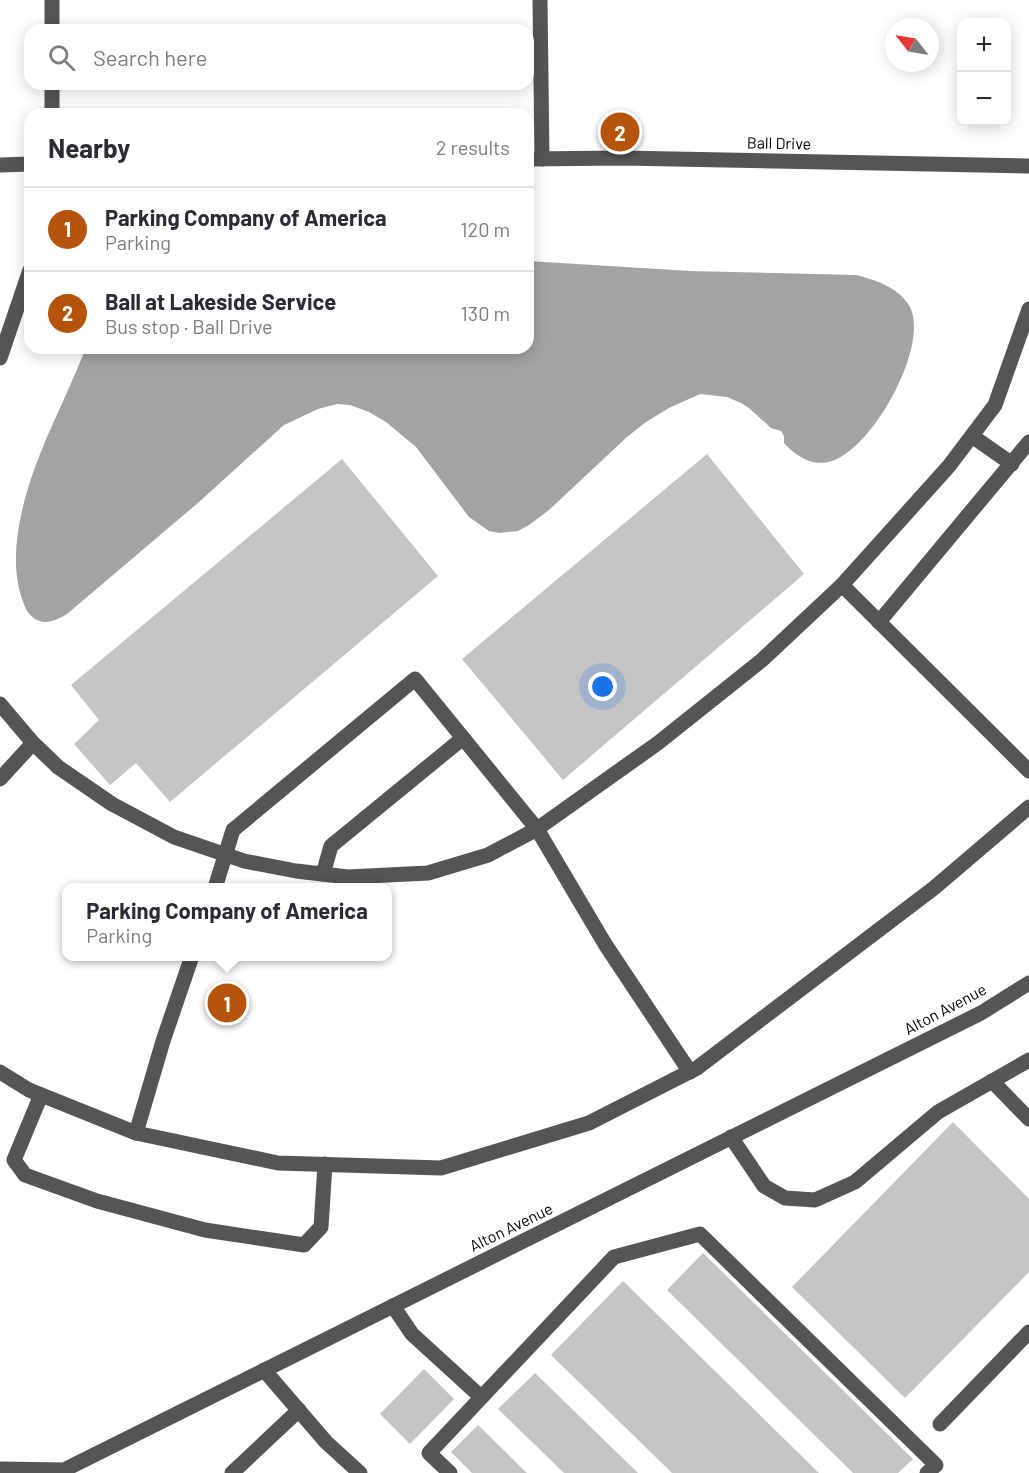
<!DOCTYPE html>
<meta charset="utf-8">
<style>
:root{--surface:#fff;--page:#f2f2f3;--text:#2b2b33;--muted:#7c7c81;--line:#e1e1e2;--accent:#b45309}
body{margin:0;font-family:Barlow,sans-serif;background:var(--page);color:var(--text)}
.controls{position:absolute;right:18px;top:18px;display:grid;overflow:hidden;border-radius:12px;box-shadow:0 3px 15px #0003}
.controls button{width:54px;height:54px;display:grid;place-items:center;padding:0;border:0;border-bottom:2px solid var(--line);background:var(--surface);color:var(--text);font:30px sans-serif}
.compass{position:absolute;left:885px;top:18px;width:54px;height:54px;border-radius:50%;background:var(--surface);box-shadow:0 3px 15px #0003;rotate:301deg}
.you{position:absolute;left:603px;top:687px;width:21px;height:21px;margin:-15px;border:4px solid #fff;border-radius:50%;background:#1a73e8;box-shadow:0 0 0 9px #1a73e833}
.badge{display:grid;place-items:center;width:39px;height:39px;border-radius:50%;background:var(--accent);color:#fff;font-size:20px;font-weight:700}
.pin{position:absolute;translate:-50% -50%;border:3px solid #fff;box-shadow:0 2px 6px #0006}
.popup{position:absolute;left:62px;top:883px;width:330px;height:78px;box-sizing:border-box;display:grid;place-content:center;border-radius:12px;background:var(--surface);filter:drop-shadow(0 2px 4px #0005);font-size:20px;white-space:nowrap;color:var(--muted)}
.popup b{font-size:22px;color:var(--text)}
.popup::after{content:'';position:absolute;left:50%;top:100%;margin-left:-12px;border:12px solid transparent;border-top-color:var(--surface)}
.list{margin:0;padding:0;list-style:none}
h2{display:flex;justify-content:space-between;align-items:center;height:78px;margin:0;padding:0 24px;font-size:26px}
h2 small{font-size:20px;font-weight:400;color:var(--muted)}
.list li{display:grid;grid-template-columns:39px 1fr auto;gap:18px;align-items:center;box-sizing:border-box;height:84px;padding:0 24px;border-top:2px solid var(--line)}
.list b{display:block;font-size:22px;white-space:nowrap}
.list p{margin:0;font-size:20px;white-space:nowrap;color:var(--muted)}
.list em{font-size:20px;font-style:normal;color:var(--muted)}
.icon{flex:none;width:33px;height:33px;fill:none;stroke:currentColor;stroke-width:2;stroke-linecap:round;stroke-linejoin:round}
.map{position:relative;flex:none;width:1029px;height:1473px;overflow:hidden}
.search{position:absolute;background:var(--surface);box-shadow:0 3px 15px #0003;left:24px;top:24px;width:510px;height:66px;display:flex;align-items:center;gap:15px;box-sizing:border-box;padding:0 21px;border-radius:18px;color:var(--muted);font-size:22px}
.panel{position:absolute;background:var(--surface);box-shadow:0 3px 15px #0003;left:24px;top:108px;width:510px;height:246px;border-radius:18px}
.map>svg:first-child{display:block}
.water{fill:#a3a3a3}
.building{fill:#c4c4c4}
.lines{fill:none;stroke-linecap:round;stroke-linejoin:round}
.minor{stroke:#555;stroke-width:15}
.labels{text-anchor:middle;stroke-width:6;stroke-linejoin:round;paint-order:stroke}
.street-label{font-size:16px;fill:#000;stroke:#fff}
</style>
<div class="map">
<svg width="1029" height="1473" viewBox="0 0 1029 1473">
<rect width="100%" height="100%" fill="#fff"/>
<!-- water -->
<path class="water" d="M528,261L690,271L856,275C876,280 900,288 910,307C930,347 870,454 828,462C810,466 795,455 784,443V436L781,431L771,428L749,408L741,403L727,397L700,394L669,408L646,422L627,437L549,510L529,525L518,531L499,533L489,531L469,517L416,447L386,422L369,412L350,405L337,404L318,409L284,425L199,502L67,614C52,623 39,627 27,611C0,557 28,480 51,428C63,401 75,375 86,348H528Z"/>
<!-- building -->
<g class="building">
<path d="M707,454L804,574L563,780L462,659Z"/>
<path d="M342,459L438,576L170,802L136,763L110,785L74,744L99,720L71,685Z"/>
<path d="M953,1122L1029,1199V1272L905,1398L792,1287Z"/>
<path d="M703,1253L913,1459L898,1473H853L667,1290Z"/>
<path d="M623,1281L819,1473H672L551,1355Z"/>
<path d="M424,1369L454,1399L410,1444L380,1414Z"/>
<path d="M535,1373L638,1473H564L498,1409Z"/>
<path d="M478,1425L527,1473H472L451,1452Z"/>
</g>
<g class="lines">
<!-- minor -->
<g class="minor">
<path d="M52,0V30"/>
<path d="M540,0L542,159"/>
<path d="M52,84V114"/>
<path d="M528,159L622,158L1029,166"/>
<path d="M0,165L30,164"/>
<path d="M0,358L30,270"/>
<path d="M972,436L1012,464"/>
<path d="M842,585L1029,771"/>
<path d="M879,622L1029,442"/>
<path d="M0,704L33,743L58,767L112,804L174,837L244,861L296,871L348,877L428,873L488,855L537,829L658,743L762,660L842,585L949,466L995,405L1029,309"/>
<path d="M0,779L33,743"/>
<path d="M323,874L331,846L463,738"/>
<path d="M215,888L233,830L415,679L537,829L605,944L690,1072"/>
<path d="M192,956L163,1041L136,1133L278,1163L441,1168L589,1123L697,1068L934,888L1029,807"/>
<path d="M0,1072L29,1090L136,1133"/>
<path d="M992,1081L1029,1119"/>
<path d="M41,1095L14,1160L25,1175L97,1201L205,1230L304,1245L321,1227L325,1164"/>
<path d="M731,1137L764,1186L785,1198L815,1200L855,1182L938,1112L1029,1060"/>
<path d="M393,1306L412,1334L481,1397"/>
<path d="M264,1370L326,1442L360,1473"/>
<path d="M940,1424L1029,1332"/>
<path d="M0,1469L64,1470L981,1013L1029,983"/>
<path d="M232,1473L299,1410"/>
<path d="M450,1473L429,1453L614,1257L700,1234L936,1465L927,1473"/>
</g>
</g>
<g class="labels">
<!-- street labels -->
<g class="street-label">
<text transform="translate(779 143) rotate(1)" y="6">Ball Drive</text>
<text transform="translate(945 1009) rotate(-28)" y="6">Alton Avenue</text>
<text transform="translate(511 1227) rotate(-26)" y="6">Alton Avenue</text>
</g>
</g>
</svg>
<div class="controls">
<button>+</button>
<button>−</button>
</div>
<svg class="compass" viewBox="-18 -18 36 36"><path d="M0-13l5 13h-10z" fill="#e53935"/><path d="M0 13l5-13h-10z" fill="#7c7c81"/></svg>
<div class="you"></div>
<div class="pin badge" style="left:227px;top:1003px">1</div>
<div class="popup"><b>Parking Company of America</b>Parking</div>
<div class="pin badge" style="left:620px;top:132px">2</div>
<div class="search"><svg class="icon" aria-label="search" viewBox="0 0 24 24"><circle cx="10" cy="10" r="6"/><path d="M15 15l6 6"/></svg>Search here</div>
<section class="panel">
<h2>Nearby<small>2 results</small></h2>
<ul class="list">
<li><span class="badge">1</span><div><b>Parking Company of America</b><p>Parking</p></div><em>120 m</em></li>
<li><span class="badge">2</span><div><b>Ball at Lakeside Service</b><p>Bus stop · Ball Drive</p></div><em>130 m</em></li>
</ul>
</section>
</div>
